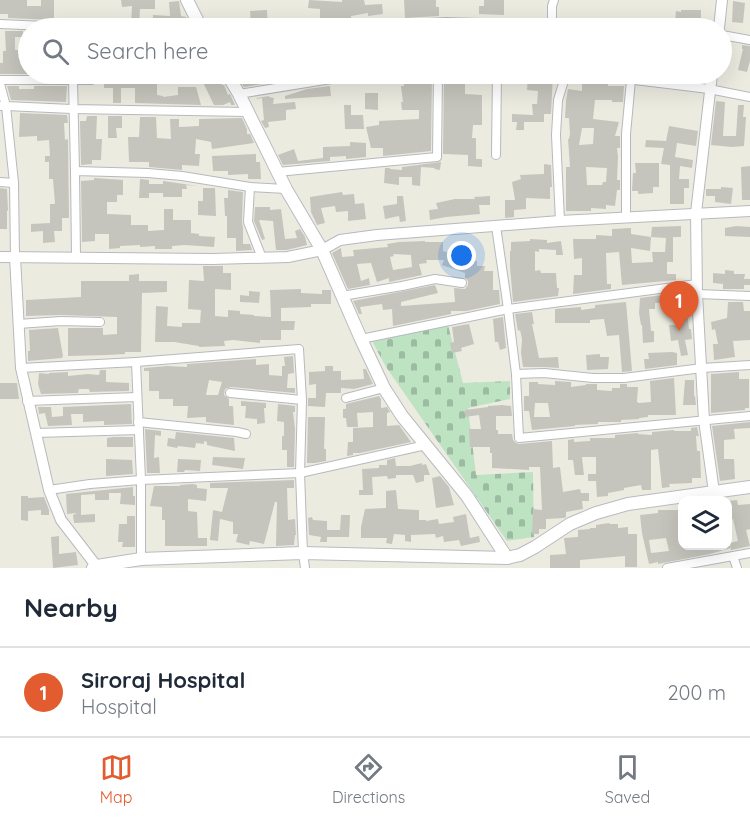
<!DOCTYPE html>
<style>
:root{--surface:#fff;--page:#f6f6f7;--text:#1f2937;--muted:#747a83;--line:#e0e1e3;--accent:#e25c2f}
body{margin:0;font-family:Quicksand,sans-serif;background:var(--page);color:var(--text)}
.controls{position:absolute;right:18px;bottom:18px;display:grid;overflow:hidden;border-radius:12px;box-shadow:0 6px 24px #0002}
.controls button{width:54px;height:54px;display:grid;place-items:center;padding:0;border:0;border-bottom:2px solid var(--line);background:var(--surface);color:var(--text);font:30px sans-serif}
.you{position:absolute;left:462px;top:256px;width:21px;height:21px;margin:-15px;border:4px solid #fff;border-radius:50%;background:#1a73e8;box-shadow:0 0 0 9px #1a73e833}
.badge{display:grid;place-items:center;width:39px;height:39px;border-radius:50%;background:var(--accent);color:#fff;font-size:20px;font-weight:700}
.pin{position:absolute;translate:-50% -50px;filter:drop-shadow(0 2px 3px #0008)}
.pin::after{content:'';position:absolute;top:32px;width:21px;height:18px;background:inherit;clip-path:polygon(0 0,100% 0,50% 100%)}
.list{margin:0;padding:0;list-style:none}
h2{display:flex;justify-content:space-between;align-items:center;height:78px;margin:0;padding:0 24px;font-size:26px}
h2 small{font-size:20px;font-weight:400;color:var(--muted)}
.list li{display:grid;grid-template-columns:39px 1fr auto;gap:18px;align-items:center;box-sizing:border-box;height:90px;padding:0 24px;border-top:2px solid var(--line)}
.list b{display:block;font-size:22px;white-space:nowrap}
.list p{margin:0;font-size:20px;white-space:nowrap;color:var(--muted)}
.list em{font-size:20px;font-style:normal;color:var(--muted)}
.icon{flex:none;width:33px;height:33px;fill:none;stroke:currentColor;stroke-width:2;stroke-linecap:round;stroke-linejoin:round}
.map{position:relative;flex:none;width:750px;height:568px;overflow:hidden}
.search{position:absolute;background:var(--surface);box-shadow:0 6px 24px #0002;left:18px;right:18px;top:18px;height:66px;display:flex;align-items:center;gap:15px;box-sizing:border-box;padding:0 21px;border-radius:33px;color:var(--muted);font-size:22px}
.sheet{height:168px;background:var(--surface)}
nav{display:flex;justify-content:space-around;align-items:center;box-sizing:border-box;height:84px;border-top:2px solid var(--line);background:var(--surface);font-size:16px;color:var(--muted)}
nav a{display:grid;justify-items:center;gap:3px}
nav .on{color:var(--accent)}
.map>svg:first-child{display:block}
.cemetery{fill:url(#cemetery-stones)}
.building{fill:#c6c5bd;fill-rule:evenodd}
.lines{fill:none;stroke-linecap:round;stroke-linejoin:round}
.minor-casing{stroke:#b8b9bf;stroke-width:10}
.tertiary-casing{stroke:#b8b9bf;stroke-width:12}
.secondary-casing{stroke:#b9bbc2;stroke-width:14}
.minor{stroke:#fff;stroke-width:8}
.tertiary{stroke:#fff;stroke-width:10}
.secondary{stroke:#fff;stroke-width:12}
</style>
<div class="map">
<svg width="750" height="568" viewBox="0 0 750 568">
<defs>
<pattern id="cemetery-stones" width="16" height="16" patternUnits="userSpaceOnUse" patternTransform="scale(1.5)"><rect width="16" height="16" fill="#bde3c3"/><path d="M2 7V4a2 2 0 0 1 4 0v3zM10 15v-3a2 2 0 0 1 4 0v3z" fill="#9dbba2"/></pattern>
</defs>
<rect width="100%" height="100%" fill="#ecebe0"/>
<!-- cemetery -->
<path class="cemetery" d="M448,325L463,383L510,381V399L468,408L476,475L533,472L534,537L507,541L386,367L372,341Z"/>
<!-- building -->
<g class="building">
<path d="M0,0H27V6H41V0H54V20L8,18V14H0Z"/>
<path d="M121,0H155V9H140L139,26H131L132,6L122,7Z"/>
<path d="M309,0L342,2V0H364L365,5L382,4L383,14L368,16V13L351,16V21L338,22L335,27H333L332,25L320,26V9L308,8Z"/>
<path d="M404,0H436V7H439V16L405,18Z"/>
<path d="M484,0H504V15L479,14V6H484Z"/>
<path d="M179,1L181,16L186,17L192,28L153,27V15L170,16L169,2Z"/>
<path d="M733,1L745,3L743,23L732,22Z"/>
<path d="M267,10L268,28H261L260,26H251L250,11Z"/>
<path d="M681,10H701V25L675,23L676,11L681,12Z"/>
<path d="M5,31H23V37H15V50H28V74H0V63H3V51H6Z"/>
<path d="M742,45L750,46V61L747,72L738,70L743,49H742Z"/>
<path d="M104,74H157V95L163,96V97L178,95V87H196L201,105L135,103V88H121V103H113V88H104Z"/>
<path d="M199,74H219L222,85H224L228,95L230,94L235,105H231L230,102L223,105H214Z"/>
<path d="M239,74H249L250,76L266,74H298V78L244,87L239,79Z"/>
<path d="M403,74H432L431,151L383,156V148H371L366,127L379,125V121L419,119V110H402L401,102H403L401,86H404Z"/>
<path d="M444,74H476V83H465V94L482,95V125H473L472,138H476V159H482V167L468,166V155L443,154Z"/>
<path d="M528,74H553L551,114H544V122H524V130H516L517,122H512V114L533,115L532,104H537L538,91L527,90Z"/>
<path d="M582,81L597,82V84H608V86H624L623,102H612V100H595L593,119L619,122L615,136H620V148H617L618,157L617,180H620V190H617L615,206L606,205V209L591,208V211H566V167H570L568,139H569L570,134L569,118H565L566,101L568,89L582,91ZM582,128H594L593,144L579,145ZM586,167L607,168L606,182H603L602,185H587Z"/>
<path d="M7,86H19V89H34V86H67L66,102L11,100Z"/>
<path d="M330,86L331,96L285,99V96L307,89Z"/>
<path d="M365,93H378V110L365,109Z"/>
<path d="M269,96V97L274,98L273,104L295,102L296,109L286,110V120L268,122L269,127L265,128L261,121L264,120L262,98L257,99V98Z"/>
<path d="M716,101L725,102L723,136H736L738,105H744L743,117H746L744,146L732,147L711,145Z"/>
<path d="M344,105H351V115H363L364,129H345Z"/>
<path d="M20,113L67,115L68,123H64L65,140L68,139L69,218H62V231H54L55,242L43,243V231L31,232V224L50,223V204H55L53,179H49V162H45V156H50L49,140L37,141V136L19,137Z"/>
<path d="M87,116H97L96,139H102L101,160H92V164L81,165L80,121H86Z"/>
<path d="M108,116H122V128H116L117,138H108Z"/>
<path d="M140,117H156L157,138L171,139L170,119H179V127L199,126V119L242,118L247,129V134H250L254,143L212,149L211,142L196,139L195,154H200L199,166L182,165V170L149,167V162H129L128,137H139Z"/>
<path d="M669,126L698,131L696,146L677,143L675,157L693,160L692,168L680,166L679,179H689V188H684V204H670V165L661,164L664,148L645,147L646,140L666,141Z"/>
<path d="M350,142L366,143V157L346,159V156L330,157V161L283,165L278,155L294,149L298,161L323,158V147L350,146Z"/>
<path d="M256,154V162H260L261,179H248V174L228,175V171H213L212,156Z"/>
<path d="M441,162L440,170L434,169L435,168L421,167L420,186L412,185V177H399V185L384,183L385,168H390V169L402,170V167Z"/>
<path d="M635,163H659V187H653V193L638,194V191H632L633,173H636Z"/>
<path d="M544,164L551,165L552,187H550V199L526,198V209L514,210V217L505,218V200H515L512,182L521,179L520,175L544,174Z"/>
<path d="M750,166V200H742L741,167Z"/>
<path d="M94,178L123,180V195H117V202H107V214L131,215V225H148V231L164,230V209H173V220H191V233L199,234V236L215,237L214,247L185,245L172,246V249H155V246L140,247V245L120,246V248L109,249V234H95V241L82,242L81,181L94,180Z"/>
<path d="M140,179L149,180V184H163V181L198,186L186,185L187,189H182V197H163V193H149V198H139Z"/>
<path d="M721,187L733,188L731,204L715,202V196H706V189H721Z"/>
<path d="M0,188L7,189L8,210L7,211V229H0Z"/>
<path d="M203,188H215L216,216L198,215V201H203Z"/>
<path d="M228,190L243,192L242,222L243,228V244H250L252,250L236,251V238H227V216H225L224,198H228Z"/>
<path d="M342,192L343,195L354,194L355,204L364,203L366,219L348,221V211L336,212L335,206L321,208L325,223L317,225L311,212L310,197Z"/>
<path d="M397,196H403L406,221L400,222L399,216L385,219L383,206L397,204Z"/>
<path d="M490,196V205H479L480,214L446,217L430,220L429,210L438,209L436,203L455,199H475L474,197Z"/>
<path d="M255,207H270V210L281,209L285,239L297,238L295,231L300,229L305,237L307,245L287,250H276L273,221L259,220L265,239L262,240L254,221Z"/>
<path d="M681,226V237H673V262H667V274H676V280L622,285L619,252L606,253L607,284H611V289L573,294L574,275H582V258L574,259L573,239H596V235L612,236V229L631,228V234L651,237L650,251L631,248L632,263L653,262L652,252H665L666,238L651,237L652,227Z"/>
<path d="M736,226L750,227V237L725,236V228Z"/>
<path d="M530,239L547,240V243L561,241L563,255H556V250L539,249V252L535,251V271L540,270L541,273H556L557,288H559L558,296L513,302L510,267V251H511V242L530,241Z"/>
<path d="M425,241V242H443V251L462,257L461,260L477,261V266H485L484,271H493V290H499L500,304L466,311H451V314L393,326L392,309L383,310L382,304L360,307L362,314H359L353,301L435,285L438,293L401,302V306L455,302L454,288L465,289L468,285V281L465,278V273L442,265L444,260H426L427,263L419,264L422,275L389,282V278L377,282L371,263L357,264L361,281L369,278L370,285L348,289L332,253L341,248L342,257L354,256L353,250L388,247L387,244L399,242ZM393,254L411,255L412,267L393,270L390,257L394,256Z"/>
<path d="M203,266H223V273H231V290L215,289V316L228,317V310L240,311V314L254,315V316L271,317L270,290L301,289V293L322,294V290H331V304H311V307L281,308V321H295L294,330H281V340H260V343L233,340L224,341L225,346L199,347V346L174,342H155L156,306L168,307L167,326L182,327V323H200L201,310L188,309L189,280L204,281Z"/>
<path d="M725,270L734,271V274H745L744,279H750V285H744V289H723V284L713,283V273L725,274Z"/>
<path d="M139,274V281H167V292L142,293L141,352H125V354L107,355L68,356V328H103V335L117,334V317L61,315L26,316V300L81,297V281H129V275Z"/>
<path d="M249,291L260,292L259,303L240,302V295L249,296Z"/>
<path d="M677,293L678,302L655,303V309H649L651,331H654V342L643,343L642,325H641L639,313L640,298Z"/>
<path d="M626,302L632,371L622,372L619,335L607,336L604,319L590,320V323H555V309L581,307V310L595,308V305Z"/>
<path d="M684,302L686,311H687L689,329H691L692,339L685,340L688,355L681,356L678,340L671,341L669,325H679L677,304Z"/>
<path d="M728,302H743L744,311H750V340L733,341L735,357L714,360L713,344H718L715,329L712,330L711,322L727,318Z"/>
<path d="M532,312L534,324H532L539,358L558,357L559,368L544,367H523L521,353L522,339L520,330L518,331L515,314Z"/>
<path d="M503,317L506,348L500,350L498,342H495L493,319Z"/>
<path d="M469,324L474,344L461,348L462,351L452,353L450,343L454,342L452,327Z"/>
<path d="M58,328L63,356L62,358L28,361V351H30L29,330Z"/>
<path d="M672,352L677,353V365L645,369L644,359H649L648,353Z"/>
<path d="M600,354V357H609L608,369L587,370L586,355Z"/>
<path d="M293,356L294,373L288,374L287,388H295V393L231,387L225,389L224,395L229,399V406H233L234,425L206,422V417L187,418L188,406H173V399H159V391H149V371H144V368L167,366L187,367V364L256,359V365L269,364V375L282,376V366H285L284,357ZM209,380L222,382L218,395H206Z"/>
<path d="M325,366H333V371H341V380L364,379L363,369H366L373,384L354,389L341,388V393H326L325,407L308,406V398H316V384L309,385V372L325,371Z"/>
<path d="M100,370H106V382L129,383V391L90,392L89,389H79L78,393L41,394L38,384L39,373L49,374V373L68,372V376L88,374L99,375Z"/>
<path d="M739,372V379H749V408H745V410L711,413V374Z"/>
<path d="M674,378L676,415H648V417L639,418V419L621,420V422H598V424L575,425V426L532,430L529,411H524V396H529V382H538V384L555,385V381L571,382V387L586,385V384H597V390L612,391V388H620V384H627V387H638L637,402L639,403L651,402L650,381ZM535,403H548L550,417H534Z"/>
<path d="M685,380H694V396H695L696,405H683Z"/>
<path d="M0,383H17L19,399H0Z"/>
<path d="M379,396L381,399V408L387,407L390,412L387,413V426L399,425L411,442L360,453H353V455L347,456L348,442H353V428L373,427V412L357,413L358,427H347L346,418H343V409H346V404Z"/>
<path d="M241,401L266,403V408H264L265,423L257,424V419L245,418L246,406H241Z"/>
<path d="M131,404L132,424L104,425V421L83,422V414H71L72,425L48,426L45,413L39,414L38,407H51L52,417L63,416V407Z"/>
<path d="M278,404L295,406V412H293L295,429L294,467H287V450H282V436H284V422L277,421Z"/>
<path d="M502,405L511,406L512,416H496V430H498V434H512L513,440L516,443L519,444L552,441L553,468L560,467L563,492L580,489L581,493H589V501H582L583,509L566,512V517L564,518L546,519V529H539V534H532L533,509L542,510L540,467H529V470L492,468V453H490V447H470L469,429H481L479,415L465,417V410L488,407V406Z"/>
<path d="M308,417H325L324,449H326V461L315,463H307Z"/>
<path d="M750,422V428L734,429L735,439L724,440V459H734L735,479L720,481L712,426Z"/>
<path d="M697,427L699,436H696L697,451H700L701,478H692V483L669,484L670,487L662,488L658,449L651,450V490H642L641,485L624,488V490L608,493V496L597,497L596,481H588V474H596V457H582L584,475H575L573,460H568V440L574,439V442L590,441V438H615V435L638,433V434L652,435V432L674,430V431H691V428Z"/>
<path d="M145,429L161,431V436L155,435L154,458L159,457L160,473H147Z"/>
<path d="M176,432L234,438L235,451L211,446L207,445V442L204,441V444L196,443L195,448L178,446L177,448L167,446L168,438L175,439Z"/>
<path d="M113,437H133V447H107V438Z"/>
<path d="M213,457L245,458L243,469L212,465Z"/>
<path d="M395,458L396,466H410L422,463V465L426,464L430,475H424V481L416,483L413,475H396V478L388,479L387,476L372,477L373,495H359V490H363L362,469L379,468V465H387V460Z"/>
<path d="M106,459L132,460L133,474L106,476Z"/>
<path d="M178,459L201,460L200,471L185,470L184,472H177Z"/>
<path d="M440,476L449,487L454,505L436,508L432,478Z"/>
<path d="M294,480V488H287L288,520L295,519L296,535H295L294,545L276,546L277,502H275L264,544L250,541L249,545L236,542L238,534H233V522L220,519L218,541L210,540L213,510L222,512L228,488H210V483Z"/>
<path d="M193,484L197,485V488L207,489L206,501L188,499V511L197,512L198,538H207V546H165V520H162V507L150,506L154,486H180V485Z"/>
<path d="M133,487V496H135V505L120,504L121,493H109V500H95V494L81,495V515L95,514V522L74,523L73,515L77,513L67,514L66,494Z"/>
<path d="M396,490L398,509L419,510V520H426V521L438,519L439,524L454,522L453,517L466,514L470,538L479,536L480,542L461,546L459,540L444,542L443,536L436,538L435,534L411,535V542L405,541V535L394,534L392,544L386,543L387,538H361V527L365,509L386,508V491Z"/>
<path d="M21,496H28V498L44,497L49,510V515H41V510L28,511V521L21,520Z"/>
<path d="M737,500L738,505L750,504V529L746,530L750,546L731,550L730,543L738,541L733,519L728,520V501Z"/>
<path d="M658,510H682V546H730L731,548L710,554L658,564V562L649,564L642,533L640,515L658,513ZM666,538L669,551L651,553L649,540Z"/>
<path d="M341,515H350L349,537H327V542H320L321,537L309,535L308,518L312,517L313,520L327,521V530H340Z"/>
<path d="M127,516H135V547H122L123,542H118L119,524H127Z"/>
<path d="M609,523L610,524H618V528L628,527V534H637V567H625V556L580,560V568H550V555L566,554L564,538L578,537V530L590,529V528H596V525Z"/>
<path d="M59,536V554L76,552L78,565L53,568L51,537Z"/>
</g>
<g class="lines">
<!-- minor casing -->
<g class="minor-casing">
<g id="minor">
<path d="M0,24L91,28"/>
<path d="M341,28L446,22L548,25L552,23V6L554,0"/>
<path d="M722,35L750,40"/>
<path d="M585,74L709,89L750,97"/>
<path d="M0,80H92"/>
<path d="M73,80L75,171"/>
<path d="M0,84L6,106L72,109L247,112"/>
<path d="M239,94L362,74"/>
<path d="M0,106H6L14,183L15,257"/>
<path d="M496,155L497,74"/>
<path d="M277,172L437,157L438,74"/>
<path d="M0,182L14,183"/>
<path d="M250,187L248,222L262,258"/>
<path d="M626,218V134L631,80"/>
<path d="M560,221L556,135L558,100L566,74"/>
<path d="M496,226L508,309L516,374L519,438L750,416"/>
<path d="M76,257L75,171L148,173L182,176L250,187L286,189"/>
<path d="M697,294L750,296"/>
<path d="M342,296L402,286L435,279L462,283"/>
<path d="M18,324L61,321L100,322"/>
<path d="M361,339L508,309L697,284"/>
<path d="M136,362L299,349L302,400L300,473L426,445"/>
<path d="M21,368L136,362L141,480V559"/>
<path d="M516,374L544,373L593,378H624L702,368L750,365"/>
<path d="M230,393L302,400"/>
<path d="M346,398L384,388"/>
<path d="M27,401L137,397"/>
<path d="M138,422L237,432L246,434"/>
<path d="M36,433L139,430"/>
<path d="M49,490L90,484L141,480L300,473L303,553L305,568"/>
<path d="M733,556L737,568"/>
<path d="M667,568L750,553"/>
</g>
</g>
<!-- tertiary casing -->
<g class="tertiary-casing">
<g id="tertiary">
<path d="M719,28L722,0"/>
<path d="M712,74L696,213L697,294L704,420L714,492"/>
<path d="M0,257L212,259L288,257L322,250L340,240L377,235L560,221L750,211"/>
<path d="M15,257L21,368L49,490L61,520L98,568"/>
</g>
</g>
<!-- secondary casing -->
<g class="secondary-casing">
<g id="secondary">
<path d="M187,0L201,28"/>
<path d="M227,74L239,94L286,189L322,250L361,339L384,388L402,416L467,496L507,558"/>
<path d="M93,568L97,566L141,559L303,553L507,558L520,555L535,547L570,524L596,513L628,504L750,487"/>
</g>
</g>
<!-- minor -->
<use href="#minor" class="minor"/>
<!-- tertiary -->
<use href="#tertiary" class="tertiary"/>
<!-- secondary -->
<use href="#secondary" class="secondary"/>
</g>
</svg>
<div class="controls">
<button><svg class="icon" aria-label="layers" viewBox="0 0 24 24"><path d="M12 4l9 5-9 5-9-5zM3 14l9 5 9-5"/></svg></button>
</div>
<div class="you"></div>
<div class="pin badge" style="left:679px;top:331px">1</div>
<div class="search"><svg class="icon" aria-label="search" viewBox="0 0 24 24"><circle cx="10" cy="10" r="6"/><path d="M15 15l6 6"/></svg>Search here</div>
</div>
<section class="sheet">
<h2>Nearby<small></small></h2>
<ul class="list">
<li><span class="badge">1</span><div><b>Siroraj Hospital</b><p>Hospital</p></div><em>200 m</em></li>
</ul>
</section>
<nav>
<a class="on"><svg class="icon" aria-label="map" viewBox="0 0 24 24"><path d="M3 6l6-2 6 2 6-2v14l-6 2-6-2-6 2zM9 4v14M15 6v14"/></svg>Map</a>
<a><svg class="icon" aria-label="directions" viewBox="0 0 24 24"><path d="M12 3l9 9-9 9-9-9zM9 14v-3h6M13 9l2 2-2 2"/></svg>Directions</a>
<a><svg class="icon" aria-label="saved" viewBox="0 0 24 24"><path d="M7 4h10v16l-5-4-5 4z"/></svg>Saved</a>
</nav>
